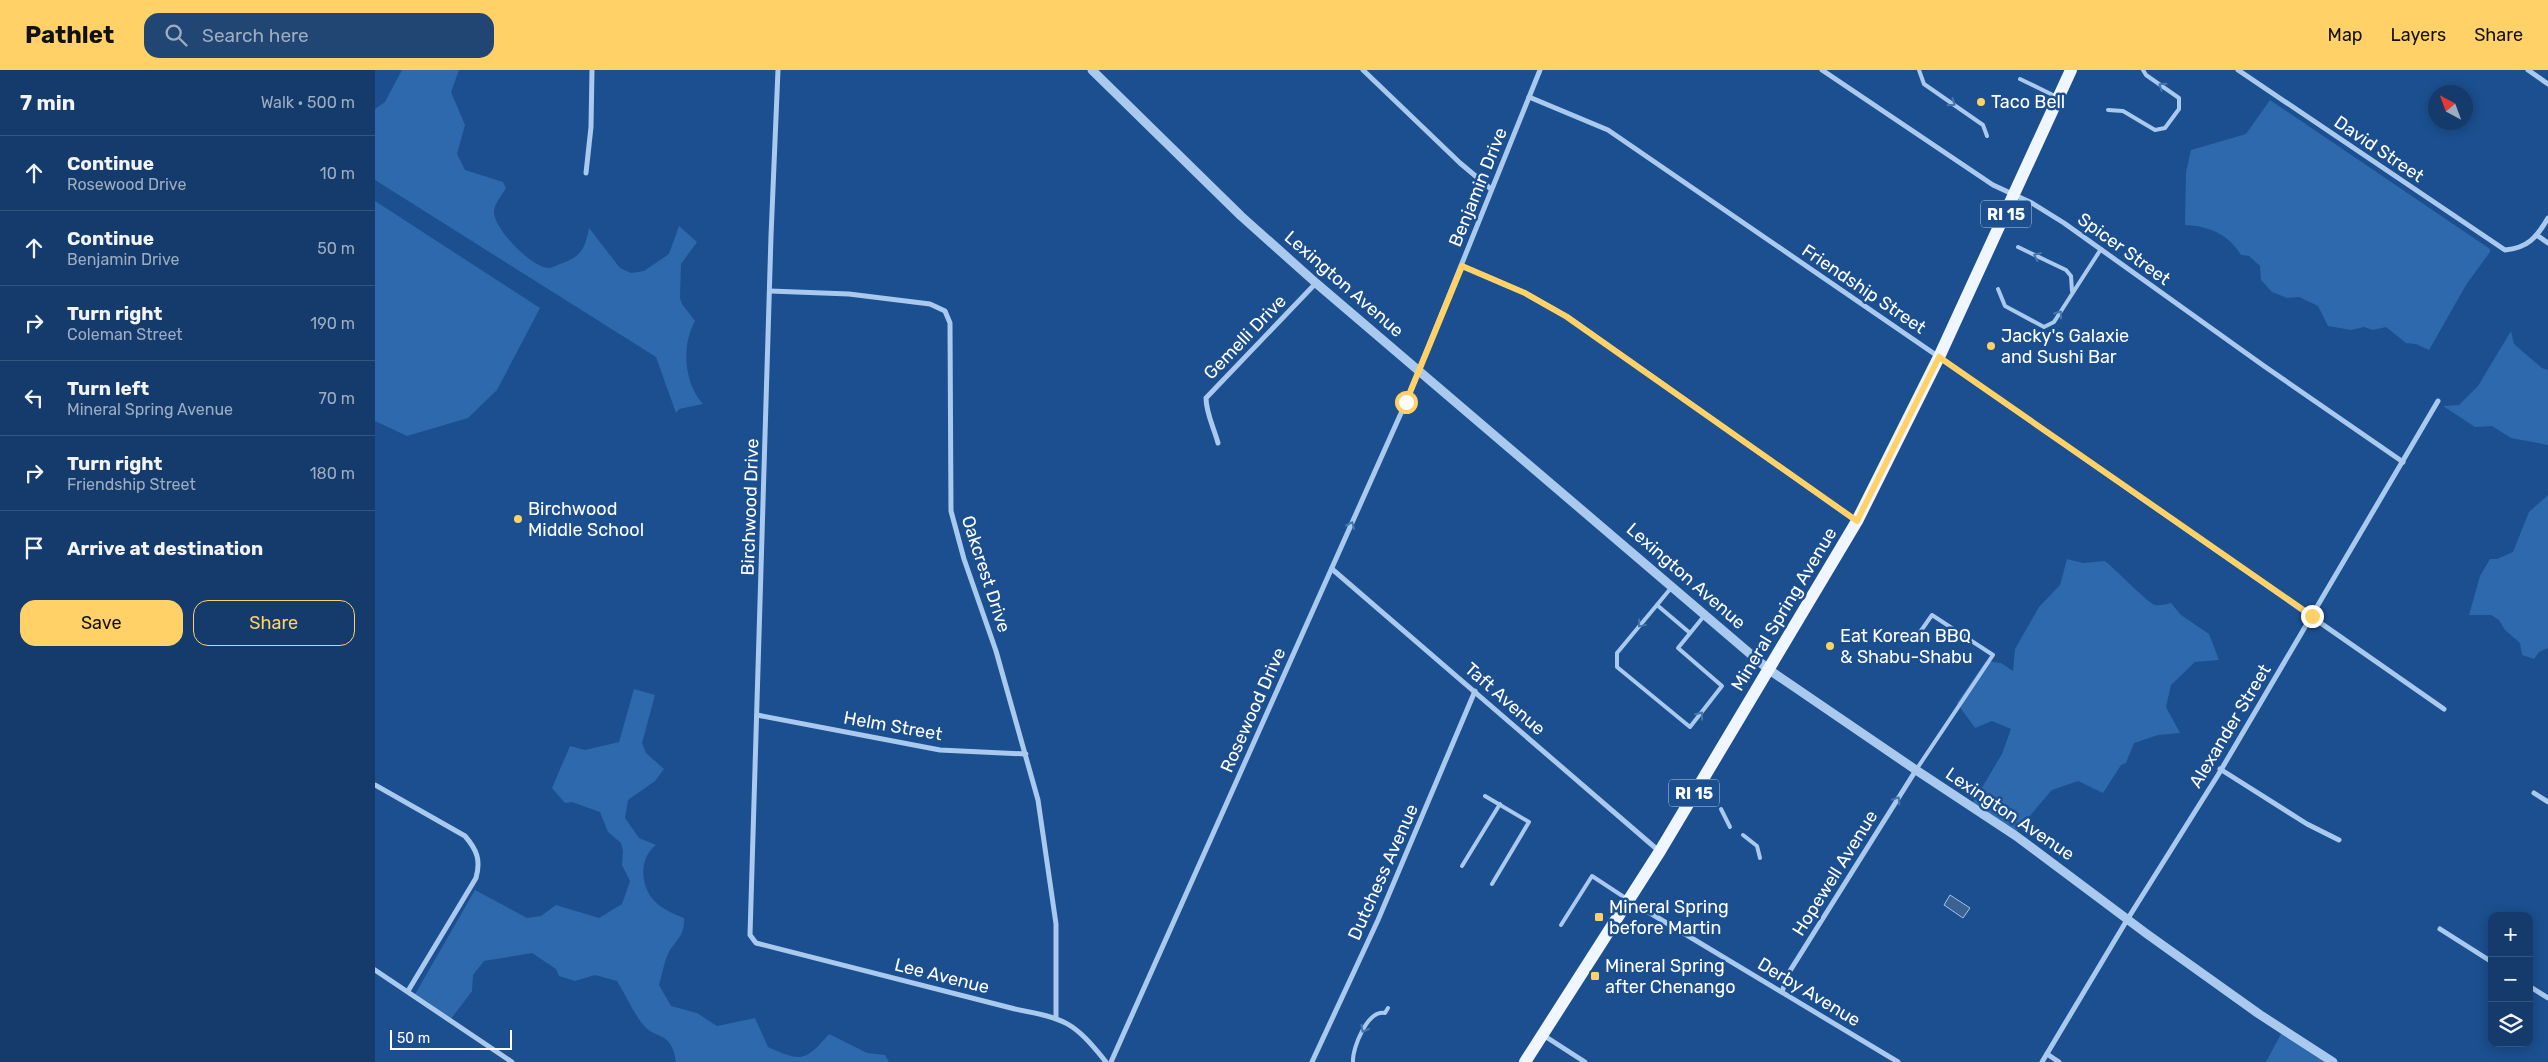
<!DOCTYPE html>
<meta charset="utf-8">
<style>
:root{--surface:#143b6b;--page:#214673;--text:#f1f3f6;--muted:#9dadc1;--line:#33557e;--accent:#ffd166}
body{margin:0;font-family:Rubik,sans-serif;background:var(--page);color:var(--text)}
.controls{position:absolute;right:15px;bottom:15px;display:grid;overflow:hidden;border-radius:10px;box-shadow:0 2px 12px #0003}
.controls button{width:45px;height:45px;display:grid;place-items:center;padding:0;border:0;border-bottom:1px solid var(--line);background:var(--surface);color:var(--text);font:25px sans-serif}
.compass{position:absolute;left:2053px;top:15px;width:45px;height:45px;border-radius:50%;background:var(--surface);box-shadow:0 2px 12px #0003;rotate:319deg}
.scale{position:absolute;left:15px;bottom:12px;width:122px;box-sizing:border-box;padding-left:5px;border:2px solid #fff;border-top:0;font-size:14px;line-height:18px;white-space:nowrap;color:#fff;-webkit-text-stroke:4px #1b4f8f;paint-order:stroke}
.stop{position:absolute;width:15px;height:15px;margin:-11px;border:4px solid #ffd166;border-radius:50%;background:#fff}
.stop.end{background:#ffd166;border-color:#fff;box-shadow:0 1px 5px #0008}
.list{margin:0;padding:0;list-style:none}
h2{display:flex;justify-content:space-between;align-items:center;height:65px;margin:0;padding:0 20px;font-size:21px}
h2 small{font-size:16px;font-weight:400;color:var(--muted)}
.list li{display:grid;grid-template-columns:32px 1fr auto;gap:15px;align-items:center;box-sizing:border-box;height:75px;padding:0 20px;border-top:1px solid var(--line)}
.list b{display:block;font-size:19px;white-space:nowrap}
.list p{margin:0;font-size:16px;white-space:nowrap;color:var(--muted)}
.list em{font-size:16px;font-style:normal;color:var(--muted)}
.actions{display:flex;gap:10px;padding:15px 20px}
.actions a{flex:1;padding:11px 0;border:1px solid var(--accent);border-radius:15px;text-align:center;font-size:18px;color:var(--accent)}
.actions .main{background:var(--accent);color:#111}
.icon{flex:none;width:28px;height:28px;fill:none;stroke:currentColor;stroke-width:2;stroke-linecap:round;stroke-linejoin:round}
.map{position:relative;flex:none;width:2173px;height:992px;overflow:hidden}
header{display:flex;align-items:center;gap:30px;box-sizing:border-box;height:70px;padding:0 25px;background:var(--accent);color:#111}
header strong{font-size:24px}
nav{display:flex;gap:28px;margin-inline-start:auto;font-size:18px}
.search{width:350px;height:45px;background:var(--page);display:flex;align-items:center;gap:12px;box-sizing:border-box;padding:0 18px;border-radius:15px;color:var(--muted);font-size:19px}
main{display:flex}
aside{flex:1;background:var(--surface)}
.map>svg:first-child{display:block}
.green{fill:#2e69ad}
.water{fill:#3c6290;stroke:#9cc4f0}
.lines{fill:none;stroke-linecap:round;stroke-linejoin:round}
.service{stroke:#a9c9ee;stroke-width:4}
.minor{stroke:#a9c9ee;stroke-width:5}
.tertiary{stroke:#a9c9ee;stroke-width:9}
.primary{stroke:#f0f6ff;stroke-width:12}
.oneway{stroke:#4674ac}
.route{stroke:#ffd166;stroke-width:6}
.poi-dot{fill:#ffd166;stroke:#1b4f8f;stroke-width:2}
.labels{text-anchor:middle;stroke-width:5;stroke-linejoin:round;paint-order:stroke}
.shield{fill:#1b4f8f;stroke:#bbcadd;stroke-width:1}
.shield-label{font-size:16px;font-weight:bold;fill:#fff}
.poi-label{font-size:18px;fill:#fff;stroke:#1b4f8f;text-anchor:start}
.street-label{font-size:18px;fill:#fff;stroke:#1b4f8f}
</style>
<header>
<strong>Pathlet</strong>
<div class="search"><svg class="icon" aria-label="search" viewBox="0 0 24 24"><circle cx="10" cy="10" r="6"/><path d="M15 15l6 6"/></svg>Search here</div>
<nav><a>Map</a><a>Layers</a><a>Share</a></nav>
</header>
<main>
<aside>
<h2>7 min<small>Walk · 500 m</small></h2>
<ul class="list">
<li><svg class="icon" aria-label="ahead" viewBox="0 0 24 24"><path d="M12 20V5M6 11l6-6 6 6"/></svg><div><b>Continue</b><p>Rosewood Drive</p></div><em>10 m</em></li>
<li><svg class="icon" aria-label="ahead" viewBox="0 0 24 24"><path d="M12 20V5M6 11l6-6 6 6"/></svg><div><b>Continue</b><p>Benjamin Drive</p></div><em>50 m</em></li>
<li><svg class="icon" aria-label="right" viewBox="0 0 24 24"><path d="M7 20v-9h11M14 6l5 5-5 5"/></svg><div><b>Turn right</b><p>Coleman Street</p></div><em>190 m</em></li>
<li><svg class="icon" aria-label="left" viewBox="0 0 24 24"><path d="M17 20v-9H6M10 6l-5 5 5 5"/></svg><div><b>Turn left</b><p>Mineral Spring Avenue</p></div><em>70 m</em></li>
<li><svg class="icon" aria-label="right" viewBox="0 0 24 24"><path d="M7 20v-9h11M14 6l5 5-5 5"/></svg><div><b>Turn right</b><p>Friendship Street</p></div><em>180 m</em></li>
<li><svg class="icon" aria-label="arrive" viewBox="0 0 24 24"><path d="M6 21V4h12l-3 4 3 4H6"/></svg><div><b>Arrive at destination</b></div></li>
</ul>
<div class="actions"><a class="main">Save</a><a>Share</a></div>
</aside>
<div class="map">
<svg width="2173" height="992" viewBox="0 0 2173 992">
<rect width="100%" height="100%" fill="#1b4f8f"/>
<!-- green -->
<g class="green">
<path d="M27,0H84L76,22L90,55L82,84L90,100L128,112L131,118C127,125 119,134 119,142C119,159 157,198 174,198C177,198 182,195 185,194C206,187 210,179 214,158L245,198L256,203L269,201L294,184L304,156L322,172L306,194L305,228L307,234L320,251C306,276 309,313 328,334L304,339L301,343L281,287L0,110V39L10,32Z"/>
<path d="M1895,30L2115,179V182L2091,215L2054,280L2041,274L2031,273L2011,257L1998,260L1989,257L1976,260L1953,256L1943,236L1924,227L1912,228L1897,222L1886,210L1885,196L1874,186L1866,185C1853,164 1834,156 1810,155L1811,102L1816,80L1871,64Z"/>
<path d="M0,131L165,238L122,320L93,348L32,366L0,351Z"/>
<path d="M2136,261L2139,274L2167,298L2173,300V375L2136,368L2117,356L2100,357L2068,336L2084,335L2103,316Z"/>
<path d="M2173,425V578L2164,582L2159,589L2147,585L2145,573L2130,560L2124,550L2116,545H2094L2105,506L2115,489H2122L2138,482L2154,442Z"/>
<path d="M1692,489L1708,493L1730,491C1739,498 1774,534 1780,535C1785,536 1791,534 1796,533L1806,545L1834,564L1844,590L1820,592L1796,615L1791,637L1805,663L1783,665L1759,673L1751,693L1746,695L1728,723L1703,711L1677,720L1641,762L1596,736L1627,684L1636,659L1617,651L1600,658L1582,633L1611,591L1626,593L1638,601L1640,579L1664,537L1685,515Z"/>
<path d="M259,619L280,625L267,673L271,683L289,699L280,711L253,730L250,748L264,768L281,775C265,787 265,811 276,827C283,837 298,844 309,848C310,867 300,870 293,884C289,893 287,905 284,915L296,936L322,943L342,956L380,948L393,977C426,992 430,992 454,964L492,983L510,985L514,992H301C296,958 280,972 266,952C257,940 250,924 242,911L220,905L200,911L184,906L181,899L157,883L109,891L98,905L97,921L76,949L39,926L100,820L152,848L166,846L181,835L224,848L247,834L255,811L247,795L248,781L246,773L233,762L225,742L197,732L190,733L177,718L195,676L210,680L244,672Z"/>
<path d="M1907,962L1954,992H1891Z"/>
</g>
<!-- water -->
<path class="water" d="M1575,825L1595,838L1588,848L1569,835Z"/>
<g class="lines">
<!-- service -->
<g class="service">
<path d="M1544,0L1549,14L1608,55L1612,66"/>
<path d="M1645,9L1682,27"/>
<path d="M1733,40L1748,41L1780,60L1790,58L1804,39V28L1771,5L1768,0"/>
<path d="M1643,177L1691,200L1696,206L1697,221"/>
<path d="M1623,219L1630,236L1669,257L1679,252L1726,179"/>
<path d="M1296,518L1242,583V597L1315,657L1347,616L1303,578L1329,546"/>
<path d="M1282,535L1315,563"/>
<path d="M1541,700L1618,585L1557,545L1543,565"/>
<path d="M1110,726L1154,752L1117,814"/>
<path d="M1346,739L1355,757"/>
<path d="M1368,765L1382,776L1385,788"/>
<path d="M1087,796L1125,734"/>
<path d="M1186,855L1217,806L1252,829"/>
<path d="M978,992C977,978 993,939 1010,943L1013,938"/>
</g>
<!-- minor -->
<g class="minor">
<path d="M403,0L396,166L375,865L381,873L640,939C691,949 698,951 731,992"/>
<path d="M988,0L1085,93L1116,119"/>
<path d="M1447,0L1618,115L1657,133L1689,153L1889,296L2028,392"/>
<path d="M1863,0L2130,180C2153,178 2162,167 2173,148"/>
<path d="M2153,0L2173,14"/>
<path d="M1154,27L1233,60L1564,287L2069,639"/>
<path d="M211,103L216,57L217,0"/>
<path d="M2163,166L2173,173"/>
<path d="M1087,196L1150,223L1193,247L1481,451"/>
<path d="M395,221L474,224L555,234L570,241L575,253L576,441L589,489L621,581L663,730L681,854V947"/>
<path d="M843,373C839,358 831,343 831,328L941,213"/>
<path d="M957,499L1284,781"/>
<path d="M382,645L565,680L651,684"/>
<path d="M1845,699L1932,754L1964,770"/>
<path d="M0,715L90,766C102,780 106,790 101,808L33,921"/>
<path d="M2159,723L2173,732"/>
<path d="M1255,831L1523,992"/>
<path d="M2065,859L2117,892"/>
<path d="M0,900L137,992"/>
<path d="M2154,916L2173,928"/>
<path d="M1407,922L1413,904L1541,700"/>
<path d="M1168,965L1210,992"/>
<path d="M1672,984L1684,992"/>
<path d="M736,992L1031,332L1165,0"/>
<path d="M937,992L1003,850L1100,621"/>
<path d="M1667,992L1752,850L1843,705L2063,331"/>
</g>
<!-- tertiary -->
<path class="tertiary" d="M717,0L866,146L941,213L1393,599L1541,700L1641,766L1772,864L1884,944L1958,992"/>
<!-- primary -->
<path class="primary" d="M1150,992L1285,781L1482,451L1564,287L1696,0"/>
</g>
<!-- one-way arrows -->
<defs><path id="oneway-chevron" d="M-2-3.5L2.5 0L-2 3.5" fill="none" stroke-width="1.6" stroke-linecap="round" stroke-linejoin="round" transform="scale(1.25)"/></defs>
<g class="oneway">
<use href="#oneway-chevron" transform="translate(1787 16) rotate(-145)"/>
<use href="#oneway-chevron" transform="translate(1577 33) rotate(35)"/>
<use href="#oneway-chevron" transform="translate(1662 186) rotate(-155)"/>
<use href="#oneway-chevron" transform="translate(1684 244) rotate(-54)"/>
<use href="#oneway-chevron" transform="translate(976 455) rotate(-66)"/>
<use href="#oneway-chevron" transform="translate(1266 554) rotate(130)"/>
<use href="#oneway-chevron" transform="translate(1325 645) rotate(-52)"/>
<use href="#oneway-chevron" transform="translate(1522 730) rotate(-58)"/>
<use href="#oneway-chevron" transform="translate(989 959) rotate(120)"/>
</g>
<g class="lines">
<!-- route -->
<path class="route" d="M1031,332L1087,196L1150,223L1192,247L1482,451L1564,287L1937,546"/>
</g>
<!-- markers -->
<g class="poi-dot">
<circle cx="1606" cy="32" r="5"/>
<circle cx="1616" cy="276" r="5"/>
<circle cx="143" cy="449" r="5"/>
<circle cx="1455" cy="576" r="5"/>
<rect x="1219" y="842" width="10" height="10" rx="2.5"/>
<rect x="1215" y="901" width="10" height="10" rx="2.5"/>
</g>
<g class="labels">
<!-- shield labels -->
<g class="shield">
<rect x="1606" y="130.5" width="50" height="27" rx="4"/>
<rect x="1294" y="709.5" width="50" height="27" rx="4"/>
</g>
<g class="shield-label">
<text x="1631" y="150">RI 15</text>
<text x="1319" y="729">RI 15</text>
</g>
<!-- poi labels -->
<g class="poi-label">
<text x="1616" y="38">Taco Bell</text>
<text x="1626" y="272">Jacky's Galaxie<tspan x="1626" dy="21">and Sushi Bar</tspan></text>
<text x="153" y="445">Birchwood<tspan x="153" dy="21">Middle School</tspan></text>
<text x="1465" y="572">Eat Korean BBQ<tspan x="1465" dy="21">&amp; Shabu-Shabu</tspan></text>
<text x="1234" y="843">Mineral Spring<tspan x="1234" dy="21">before Martin</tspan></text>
<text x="1230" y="902">Mineral Spring<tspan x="1230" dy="21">after Chenango</tspan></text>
</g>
<!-- street labels -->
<g class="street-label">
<text transform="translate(2004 79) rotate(34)" y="6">David Street</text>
<text transform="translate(1103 117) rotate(-68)" y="6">Benjamin Drive</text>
<text transform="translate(1749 179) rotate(36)" y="6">Spicer Street</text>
<text transform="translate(969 214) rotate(41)" y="6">Lexington Avenue</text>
<text transform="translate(1489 219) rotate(34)" y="6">Friendship Street</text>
<text transform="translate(870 267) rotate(-46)" y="6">Gemelli Drive</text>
<text transform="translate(375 437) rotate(-88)" y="6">Birchwood Drive</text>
<text transform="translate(611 504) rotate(72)" y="6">Oakcrest Drive</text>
<text transform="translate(1311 506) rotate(41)" y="6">Lexington Avenue</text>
<text transform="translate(1409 539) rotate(-59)" y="6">Mineral Spring Avenue</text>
<text transform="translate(1130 629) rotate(41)" y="6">Taft Avenue</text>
<text transform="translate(878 640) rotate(-66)" y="6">Rosewood Drive</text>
<text transform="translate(518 656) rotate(10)" y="6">Helm Street</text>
<text transform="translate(1855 656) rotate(-59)" y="6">Alexander Street</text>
<text transform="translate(1635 744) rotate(34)" y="6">Lexington Avenue</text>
<text transform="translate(1008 802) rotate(-66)" y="6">Dutchess Avenue</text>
<text transform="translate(1460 803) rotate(-58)" y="6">Hopewell Avenue</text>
<text transform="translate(567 906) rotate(14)" y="6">Lee Avenue</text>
<text transform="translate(1434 922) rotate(31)" y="6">Derby Avenue</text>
</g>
</g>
</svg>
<div class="controls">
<button>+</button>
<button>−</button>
<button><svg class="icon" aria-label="layers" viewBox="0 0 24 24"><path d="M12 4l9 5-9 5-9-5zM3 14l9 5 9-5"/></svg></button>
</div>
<svg class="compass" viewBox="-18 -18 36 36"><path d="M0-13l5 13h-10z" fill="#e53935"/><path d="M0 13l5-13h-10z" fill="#9dadc1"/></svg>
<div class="scale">50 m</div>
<div class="stop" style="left:1031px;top:332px"></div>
<div class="stop end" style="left:1937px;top:546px"></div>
</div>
</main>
